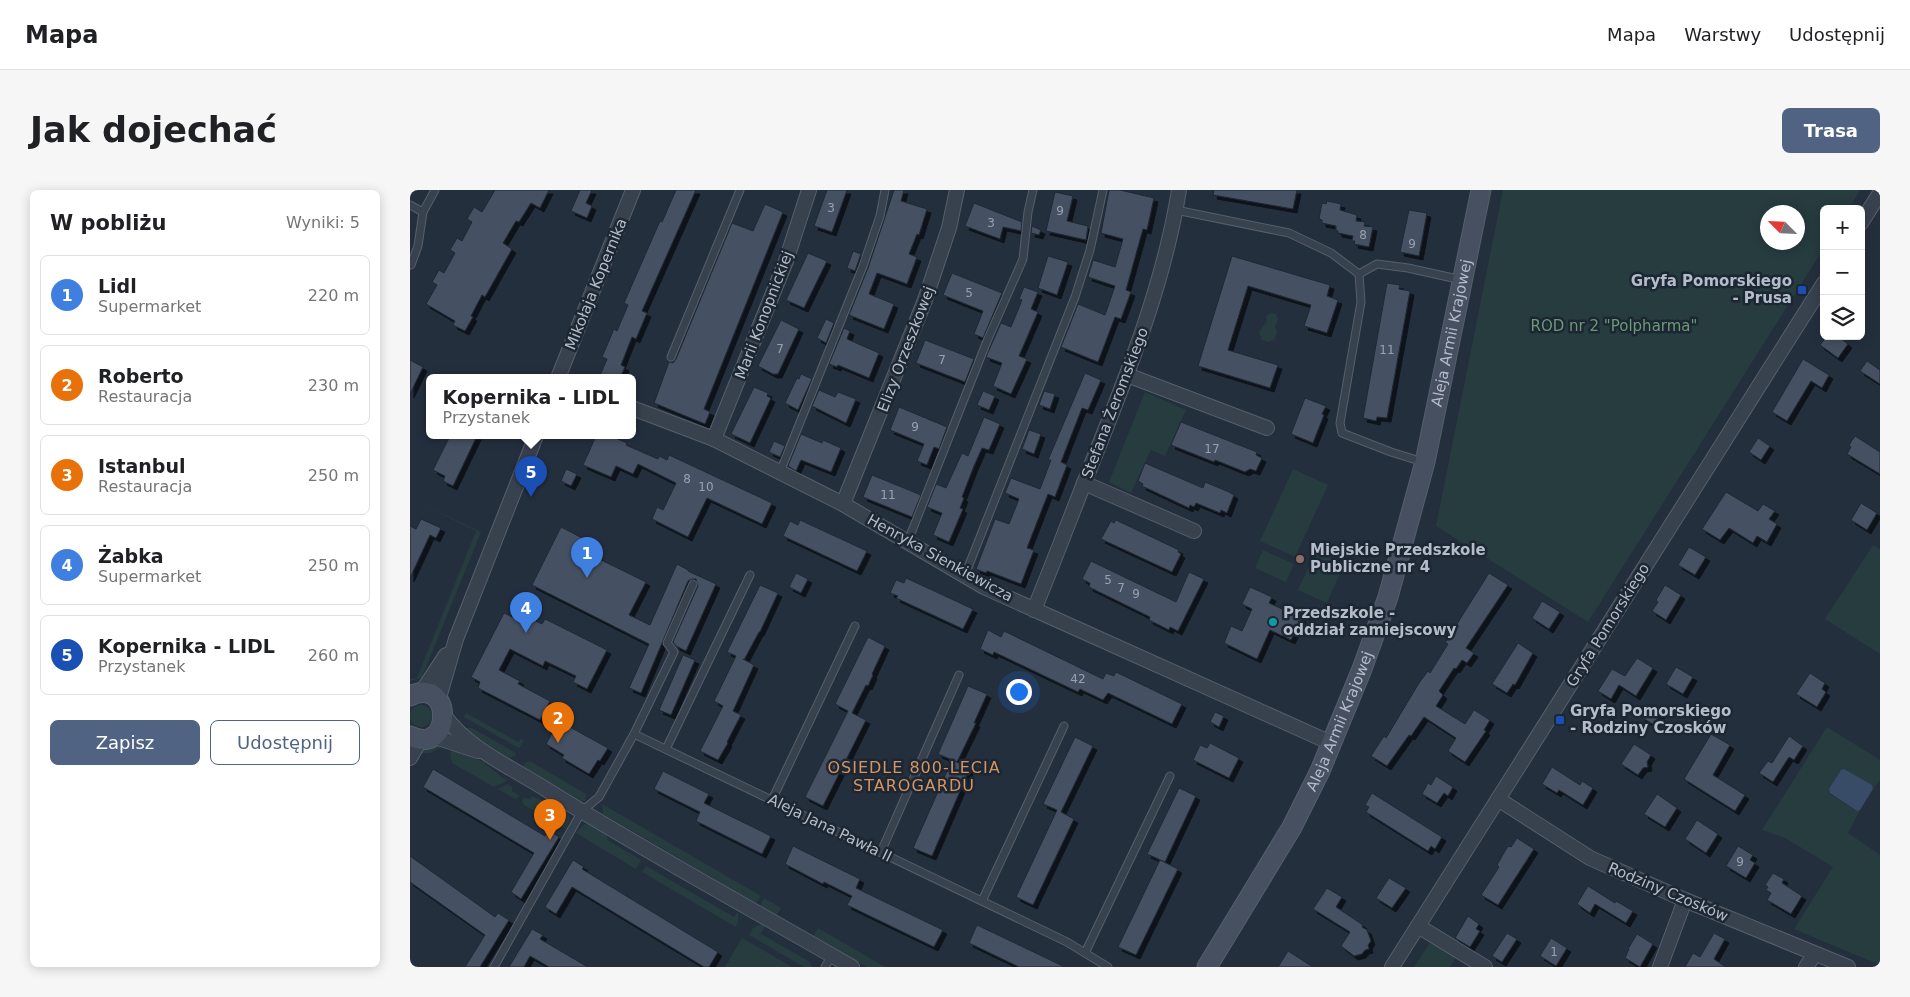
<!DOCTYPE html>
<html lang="pl">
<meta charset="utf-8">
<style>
:root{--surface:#fff;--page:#f6f6f6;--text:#202124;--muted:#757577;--line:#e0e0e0;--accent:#506383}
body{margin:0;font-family:"DejaVu Sans",sans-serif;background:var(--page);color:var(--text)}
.controls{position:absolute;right:15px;top:15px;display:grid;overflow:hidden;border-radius:8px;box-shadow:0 2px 12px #0003}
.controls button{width:45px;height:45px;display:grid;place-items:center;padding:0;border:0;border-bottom:1px solid var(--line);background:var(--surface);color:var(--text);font:25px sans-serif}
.compass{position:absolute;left:1350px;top:15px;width:45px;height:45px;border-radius:50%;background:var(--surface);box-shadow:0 2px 12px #0003;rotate:294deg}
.you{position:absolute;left:608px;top:501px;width:18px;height:18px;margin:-12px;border:4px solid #fff;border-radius:50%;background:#1a73e8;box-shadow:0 0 0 8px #1a73e833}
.badge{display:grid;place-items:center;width:32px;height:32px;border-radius:50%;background:var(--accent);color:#fff;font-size:16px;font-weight:700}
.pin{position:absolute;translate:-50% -41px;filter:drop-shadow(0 1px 2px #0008)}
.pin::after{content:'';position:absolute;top:26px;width:18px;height:15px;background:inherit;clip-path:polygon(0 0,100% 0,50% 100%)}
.popup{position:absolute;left:16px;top:184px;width:210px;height:65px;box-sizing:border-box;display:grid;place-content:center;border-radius:8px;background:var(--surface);filter:drop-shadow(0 1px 4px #0005);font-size:16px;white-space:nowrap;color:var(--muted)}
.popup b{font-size:19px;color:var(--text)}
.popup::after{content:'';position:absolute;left:50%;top:100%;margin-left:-10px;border:10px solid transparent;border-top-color:var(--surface)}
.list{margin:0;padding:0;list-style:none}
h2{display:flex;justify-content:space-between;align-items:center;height:65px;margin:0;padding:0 20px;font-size:21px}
h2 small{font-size:16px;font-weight:400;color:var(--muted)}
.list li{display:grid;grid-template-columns:32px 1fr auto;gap:15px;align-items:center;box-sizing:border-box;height:80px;margin:0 10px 10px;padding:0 10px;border:1px solid var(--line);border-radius:8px}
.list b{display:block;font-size:19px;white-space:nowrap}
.list p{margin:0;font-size:16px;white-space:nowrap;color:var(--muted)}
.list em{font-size:16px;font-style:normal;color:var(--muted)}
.actions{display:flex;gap:10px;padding:15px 20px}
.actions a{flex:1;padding:11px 0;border:1px solid var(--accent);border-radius:8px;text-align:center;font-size:18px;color:var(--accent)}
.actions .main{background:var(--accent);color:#fff}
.icon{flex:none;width:28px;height:28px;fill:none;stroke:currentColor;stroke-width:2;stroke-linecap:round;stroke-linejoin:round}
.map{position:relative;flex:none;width:1470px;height:777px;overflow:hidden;border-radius:8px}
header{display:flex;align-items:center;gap:30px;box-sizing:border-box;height:70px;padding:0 25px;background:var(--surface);border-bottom:1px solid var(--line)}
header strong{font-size:24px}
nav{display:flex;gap:28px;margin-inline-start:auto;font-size:18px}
.intro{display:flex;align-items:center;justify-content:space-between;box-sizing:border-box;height:120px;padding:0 30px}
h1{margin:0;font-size:35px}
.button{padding:12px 22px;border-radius:8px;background:var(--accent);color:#fff;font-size:18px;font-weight:700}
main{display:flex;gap:30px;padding:0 30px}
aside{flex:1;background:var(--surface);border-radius:8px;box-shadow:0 2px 12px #0003}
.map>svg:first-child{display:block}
.green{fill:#263c3f;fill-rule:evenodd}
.water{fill:#394c67}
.building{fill:#455162;stroke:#1f2835;filter:url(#shadow)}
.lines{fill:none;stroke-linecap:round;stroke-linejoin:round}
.lane-casing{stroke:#565f6c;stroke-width:9}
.street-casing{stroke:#565f6c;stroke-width:16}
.secondary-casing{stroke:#565f6c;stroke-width:21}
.lane{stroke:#38414e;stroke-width:7}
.street{stroke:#38414e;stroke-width:14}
.secondary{stroke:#465061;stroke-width:19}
.transit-dot{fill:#1a4fb4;stroke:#1d2633;stroke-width:2}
.education-dot{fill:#8d6e63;stroke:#1d2633;stroke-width:2}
.culture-dot{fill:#0f9aa8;stroke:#1d2633;stroke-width:2}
.labels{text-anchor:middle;stroke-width:5;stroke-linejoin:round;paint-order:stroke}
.number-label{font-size:12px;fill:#98a1af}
.poi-label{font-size:15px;font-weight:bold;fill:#b4bcc9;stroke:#1d2633;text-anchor:start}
.street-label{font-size:15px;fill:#b4bcc9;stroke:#1d2633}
.park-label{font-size:15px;fill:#6b9a76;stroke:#1d2633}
.neighbourhood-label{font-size:16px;letter-spacing:1px;fill:#d59563;stroke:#1d2633}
</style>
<header>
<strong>Mapa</strong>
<nav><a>Mapa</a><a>Warstwy</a><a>Udostępnij</a></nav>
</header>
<div class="intro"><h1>Jak dojechać</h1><a class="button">Trasa</a></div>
<main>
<aside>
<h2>W pobliżu<small>Wyniki: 5</small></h2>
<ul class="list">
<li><span class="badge" style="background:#3f7fe0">1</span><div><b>Lidl</b><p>Supermarket</p></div><em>220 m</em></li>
<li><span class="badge" style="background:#e8710a">2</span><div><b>Roberto</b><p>Restauracja</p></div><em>230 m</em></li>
<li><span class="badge" style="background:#e8710a">3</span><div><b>Istanbul</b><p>Restauracja</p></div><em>250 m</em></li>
<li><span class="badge" style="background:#3f7fe0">4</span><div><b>Żabka</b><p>Supermarket</p></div><em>250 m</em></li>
<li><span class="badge" style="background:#1a4fb4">5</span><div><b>Kopernika - LIDL</b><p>Przystanek</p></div><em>260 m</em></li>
</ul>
<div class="actions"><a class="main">Zapisz</a><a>Udostępnij</a></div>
</aside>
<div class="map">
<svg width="1470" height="777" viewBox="0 0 1470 777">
<defs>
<filter id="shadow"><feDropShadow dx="4" dy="4" stdDeviation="0" flood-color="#0009"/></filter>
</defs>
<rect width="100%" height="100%" fill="#242f3e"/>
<!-- green -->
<g class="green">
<path d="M1093,0H1450L1439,19H1414V58L1178,432L1026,336ZM1358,22H1388V52H1358Z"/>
<path d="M861,123L866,124L868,129L865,137L867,143L864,150L857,152L851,149L849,142L857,131L856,126Z"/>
<path d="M735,202L776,220L755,266L741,260L721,303L699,292Z"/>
<path d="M883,279L918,295L885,367L850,351Z"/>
<path d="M5,311L71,342L14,482L11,488L0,491V489L7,488L66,341Z"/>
<path d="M1463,355L1470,359V464L1415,429Z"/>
<path d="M853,360L884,374L876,392L845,378Z"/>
<path d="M906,361L934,374L917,413L888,400Z"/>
<circle cx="11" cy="526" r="11"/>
<path d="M56,523L108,552L111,549L114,551L109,558L54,527Z"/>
<path d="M1417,537L1470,570V590L1463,599L1462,595L1419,599L1420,604L1447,621L1450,620L1438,643L1470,665V775L1384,739L1423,677L1375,648L1352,640Z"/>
<path d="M56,538H62L106,563L105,566L99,568L54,540Z"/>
<path d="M18,553L35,555L20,563H9Z"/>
<path d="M43,559L73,572L97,591L84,597L42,573L40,564Z"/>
<path d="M120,571L176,604L175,611H171L114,577L115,573Z"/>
<path d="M97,594L102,597V601L110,606L105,609L88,599Z"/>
<path d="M122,606C136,614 156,611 160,629L156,639L114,615L112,611L114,608L120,609Z"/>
<path d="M192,614L351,706L346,713L193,624Z"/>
<path d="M175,634L183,635L197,642V650L231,670L226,679L166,643L170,638Z"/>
<path d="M236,676L324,727L328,722V731L326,737L232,682Z"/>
<path d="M354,708L371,718L367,725L350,716Z"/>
<path d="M349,735H355L351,744L400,772L402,777H394L339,745L343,738Z"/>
<path d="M408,738L475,777H457L403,746Z"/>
<path d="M332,748L382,777H315Z"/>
<path d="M1021,751L1046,767L1040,777H1004Z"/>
</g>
<!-- water -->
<path class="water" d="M1434,579L1462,595L1463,599L1450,620L1447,621L1420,603L1419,599L1431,580Z"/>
<!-- building -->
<g class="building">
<path d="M85,0H139L130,18L121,13L109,32L106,31L93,53L102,59L75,107L72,105L61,126L63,127L55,141L43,135L45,131L16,114L27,95L22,92L29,80L34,83L45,63L40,60L47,48L52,51L62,32L57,29L64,17L72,22Z"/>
<path d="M170,0H182L176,13L182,16L177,28L161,21Z"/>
<path d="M266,0H286L232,121L237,123L226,149L222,147L211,175L215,177L210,188H189L197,169L192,167L204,139L207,141L218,115L214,113L250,31L252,32Z"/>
<path d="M417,0H437L422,42L404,36Z"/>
<path d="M484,0H494L491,11L517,19L509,45L507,44L499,64L507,67L497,94L467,83L459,104L484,114L474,139L439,125L458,78Z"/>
<path d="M699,0H710L744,8L737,40L733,39L716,100L721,102L711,129L705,127L688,172L651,157L668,114L695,125L705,96L678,87L683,70L705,77L713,49L691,43Z"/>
<path d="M804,0H887L883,19L803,5Z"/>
<path d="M645,2L663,6L657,31L678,36L676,50L636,41Z"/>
<path d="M917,11L931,14L930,20L947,25L946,31L955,32L954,36L963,37L959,57L944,54L945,51H942L943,46L928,43V41L926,40V36L912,33V30L909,29L912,13L916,14Z"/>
<path d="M564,13L612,32L611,41L593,37L590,49L555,36Z"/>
<path d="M355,14L373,22L294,219L300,222L295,234L244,213L259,172L263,173L266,169L322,33L343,41Z"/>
<path d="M999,20L1017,23L1009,66L990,62Z"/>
<path d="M622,36L631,40L629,45L621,43Z"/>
<path d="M443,61L451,64L445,81L437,78Z"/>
<path d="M398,63L417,71L394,118L376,110Z"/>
<path d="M638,66L658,72L647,105L628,98Z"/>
<path d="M822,66L920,95L917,106L928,110L917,143L894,136L901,115L838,96L818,160L868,175L860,198L788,176Z"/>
<path d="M542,83L592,103L573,148L564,144L573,121L533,105Z"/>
<path d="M977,93L990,95L989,99L1000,101L977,228L967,227L966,231L953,228Z"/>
<path d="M614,97L628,102L621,119L628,122L609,166L617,169L601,204L583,196L592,173L576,167L591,133L601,137L612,110L609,109Z"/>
<path d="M416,129L424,133L416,153L407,148Z"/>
<path d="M371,130L389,139L368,184H363L348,176Z"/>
<path d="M434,138L440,141L437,149L469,163L459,188L428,175L427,177L419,174Z"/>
<path d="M1417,146H1428L1438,154L1428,168L1410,155Z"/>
<path d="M515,150L564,169L555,192L506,173Z"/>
<path d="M1393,169L1419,185L1412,198L1401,191L1377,231L1362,222Z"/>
<path d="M0,170L13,177L0,204Z"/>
<path d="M1457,171L1470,180V194L1450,181Z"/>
<path d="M675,183L691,190L678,220L672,218L651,272L657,275L645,307L638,304L617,358L624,360L611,394L577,381L576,383L566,379L585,329L599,334L609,309L595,303L601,288L630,299L641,270H638Z"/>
<path d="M391,184L402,189L388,220L375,213L387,188L389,189Z"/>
<path d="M344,197L358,203L357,206L361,208L340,253L321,244Z"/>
<path d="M409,200L425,207L428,202L446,209L436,233L402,216Z"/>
<path d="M573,201L585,206L579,220L567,215Z"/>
<path d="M634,201L645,204L640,219L629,215Z"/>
<path d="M895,208L916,216L912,224L914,225L903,253L881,244Z"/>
<path d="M489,217L537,237L529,259L524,257L517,275L507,271L514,254L480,240Z"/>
<path d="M574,227L590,234L579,260L572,258L564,276L552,307L554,308L550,318L553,319L539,352L523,345L532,323L517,317L526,294L536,298L552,263L558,266Z"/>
<path d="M771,232L847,262L846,265L852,268L846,281L840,279L835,282L805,270L804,272L761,255Z"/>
<path d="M619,240L631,244L624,264L612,259Z"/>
<path d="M391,244L412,253L413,250L431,258L421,282L391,270L386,281L378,276Z"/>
<path d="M40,246H67L43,296L33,291L35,286L23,280Z"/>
<path d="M186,246H201L217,253L216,255L248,269L249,266L257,270L259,265L362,313L352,334L297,308L278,347L242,329L247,317L253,320L266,293L228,274L223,284L206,276L201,287L173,275Z"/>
<path d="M1445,246L1470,262V284L1437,264L1441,257L1439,255Z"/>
<path d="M1348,248L1360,256L1351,270L1339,262Z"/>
<path d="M364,251L375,256L370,267L359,262Z"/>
<path d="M735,273L793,298L795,292L819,302L824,305L817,323L811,320L810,323L786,313L784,317L780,315L779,318L732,296L733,294L728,291Z"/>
<path d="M156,279L167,284L161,296L151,291Z"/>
<path d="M462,285L511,305L502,327L453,307Z"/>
<path d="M1316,302L1348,321L1353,314L1365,321L1359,329L1367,334L1357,352L1347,346L1343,353L1319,338L1310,350L1292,339Z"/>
<path d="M1451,313L1467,323L1457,340L1441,330Z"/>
<path d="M11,329L31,338L26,348L20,345L0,388V336L6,339Z"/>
<path d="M390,330L457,361L447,381L373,346L380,331L388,335Z"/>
<path d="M706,330L769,360L768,362L771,364L762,382L691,349L701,331L704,333Z"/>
<path d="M151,337L184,354L179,364L236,392L219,425L240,435L267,374L278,380V381L306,394L276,461L266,456L263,452L288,396L286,389H282L278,391L231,503L219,498L239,454L122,395Z"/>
<path d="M1279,357L1296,367L1285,385L1268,375Z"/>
<path d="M681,371L766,412L779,382L794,389L768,441L760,437L759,440L739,430L740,427L679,397L680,393L672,389Z"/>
<path d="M386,383L398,389L391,403L379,397Z"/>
<path d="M1079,383L1098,395L1056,458L1064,463L1057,473L1052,470L1046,479L1044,478L1029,501L1033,505L1026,516L1055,534L1064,520L1080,530L1074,540L1076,541L1055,572L1038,561L1046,548L1014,527L1001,546L999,545L977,576L961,566L974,546L976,548L1009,493L1018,481L1020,483L1038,454L1035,453Z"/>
<path d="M496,388L563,419L553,439L486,408L488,406L480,403L486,390L494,393Z"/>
<path d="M350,395L368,403L350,442H349L334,470L333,469L344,475L323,521L331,525L317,552L318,553L308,570L290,561L313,516L304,511L326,466L317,462Z"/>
<path d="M1255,395L1271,405L1256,430L1242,421L1248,412L1246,410Z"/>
<path d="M840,397L862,407L859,413L892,428L881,450L860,440L847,469L814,453L821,436L832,441L842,419L832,414Z"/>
<path d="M1132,411L1150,422L1139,439L1122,428Z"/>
<path d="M94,423L113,432L116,426L132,434L135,429L197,460L177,499L163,492L166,486L135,471L133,476L100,459L89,480L110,491L108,494L140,511L130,530L68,498L70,492L61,487Z"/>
<path d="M578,440L591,447L594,441L693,489L696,483L704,486L706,482L772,514L762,534L698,503L693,510L670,499L668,502L584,462L583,465L570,459Z"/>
<path d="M458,447L475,456L462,484L463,485L458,496L456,495L442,523L456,530L413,616L395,607L438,521L425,514Z"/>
<path d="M1108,453L1123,463L1105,495L1103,494L1097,503L1082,494Z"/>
<path d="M273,465L285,470L261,525L249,520Z"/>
<path d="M1227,468L1243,478L1226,506L1209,495L1201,509L1188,501L1202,479L1215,486Z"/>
<path d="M1266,477L1283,487L1273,504L1256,494Z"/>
<path d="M1400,483L1415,493L1412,499L1416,502L1407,517L1386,504Z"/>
<path d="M558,496L577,504L564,533H566L547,572L528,564Z"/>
<path d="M1239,514L1252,522L1244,535L1231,527Z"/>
<path d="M805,522L814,526L809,537L800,532Z"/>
<path d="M149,531L198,558L190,571L188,570L179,584L152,568L154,565L136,554Z"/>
<path d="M1301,544L1320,555L1303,585L1335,605L1325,621L1274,589Z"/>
<path d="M1379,546L1393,556L1384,570L1379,567L1363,592L1349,583L1358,571L1362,573Z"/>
<path d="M665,547L683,556L651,622L664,629L623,715L606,707L647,620L633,614Z"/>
<path d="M800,553L829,568L819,588L783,570L790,555L797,558Z"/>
<path d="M1224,554L1241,565L1237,572L1238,577L1233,578L1228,585L1211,574Z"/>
<path d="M542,570L560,578L522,666L503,658Z"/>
<path d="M1142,577L1170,595L1172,591L1183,598L1173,615L1149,600L1147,603L1132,594Z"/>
<path d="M23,579L135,646L138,640L149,647L111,709L101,702L124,663L13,597Z"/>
<path d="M253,581L299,604L294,613L361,646L352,664L286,631L290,622L244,599Z"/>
<path d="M1026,586L1043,597L1038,606L1034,603L1027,613L1012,604L1018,593L1021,595Z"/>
<path d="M769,598L786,606L755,672L737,664Z"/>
<path d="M962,603L1032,647L1025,659L1021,656L1018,661L956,622L959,617L955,615Z"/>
<path d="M1247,604L1267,618L1255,637L1234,624Z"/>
<path d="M1287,630L1308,644L1296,663L1275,649Z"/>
<path d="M1107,648L1124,659L1088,715L1071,705L1089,677L1087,675L1098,656L1101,657Z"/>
<path d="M383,656L450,689L446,698L533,740L524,757L437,715L442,706L414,692L413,694L375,674Z"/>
<path d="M1328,656L1343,665L1340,670L1345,673L1336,688L1316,676Z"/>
<path d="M0,666L85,727L88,723L99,730L70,777H55L75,745L0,692Z"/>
<path d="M163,670L174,677L172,679L308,762L299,777H294L162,697L146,724L135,717Z"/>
<path d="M750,670L768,679L726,765L708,757Z"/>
<path d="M1363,683L1374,689L1372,693L1392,706L1381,724L1357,710L1361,703L1356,700L1358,697L1355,695Z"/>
<path d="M979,688L996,698L982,718L966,708Z"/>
<path d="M1178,696L1205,713L1206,711L1223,721L1216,733L1185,714L1180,723L1167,714Z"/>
<path d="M917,698L932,707L926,717L953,735L952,737L957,740L961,751L958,755L959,759L955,760L952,764L944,766L931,756L940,742L903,719Z"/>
<path d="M1058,726L1069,734L1066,739L1070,741L1060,757L1045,748Z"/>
<path d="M567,735L655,777H609L559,753Z"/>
<path d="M122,739L133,745L130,749L178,777H139L120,766L114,777H99Z"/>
<path d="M1097,743L1107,749L1092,772L1082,766Z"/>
<path d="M1304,743L1315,749L1304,769L1316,777H1275L1283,763L1290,767Z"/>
<path d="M1227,744L1243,754L1230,777L1215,768L1219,759H1218Z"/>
<path d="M1141,748L1157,758L1146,776L1130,766Z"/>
<path d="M878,761L903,777H868Z"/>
</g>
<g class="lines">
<!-- lane casing -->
<g class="lane-casing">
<g id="lane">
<path d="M0,15L13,22L25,0"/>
<path d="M766,20L879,43L921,63L949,84L951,112L930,233L932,243L981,262L1013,272"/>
<path d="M1,75L8,56L13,22"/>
<path d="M949,84L967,74L998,78L1052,90"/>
<path d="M261,167L330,0"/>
<path d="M370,282L453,76L470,26L475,0"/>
<path d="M498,351L577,151L613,69L618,22L623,0"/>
<path d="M555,385L665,107L680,60L693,0"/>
<path d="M224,544L264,462L257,453L283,394"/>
<path d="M256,559L340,385"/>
<path d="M362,610L445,436"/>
<path d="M471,662L549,485"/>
<path d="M572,711L654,536"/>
<path d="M675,763L760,586"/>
<path d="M84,777L172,621L189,607L224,544L657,752L698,777"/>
<path d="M415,777L422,765"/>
</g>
</g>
<!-- street casing -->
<g class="street-casing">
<g id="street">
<path d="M1451,33L1470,3"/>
<path d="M717,185L857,238"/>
<path d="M148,188L223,0"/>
<path d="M222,218L304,249L433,314L574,397L921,553"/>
<path d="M304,249L376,71L399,0"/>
<path d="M674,293L784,341"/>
<path d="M433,314L515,110L539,38L547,0"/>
<path d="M624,420C645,369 664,318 684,268C719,181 754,93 769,0"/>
<path d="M11,503L36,465"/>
<path d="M28,511L46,449L126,246"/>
<path d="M34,525C58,559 103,578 137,600C237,662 340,718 442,777"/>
<path d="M22,546L68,561"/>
<path d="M0,568L11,549"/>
<path d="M1088,609L1180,668L1275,710L1438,777"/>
<path d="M1008,736L1075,777"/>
<path d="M982,777L1414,93"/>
<path d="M1250,777L1275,710"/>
<path d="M1396,777L1405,764"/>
</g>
</g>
<!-- secondary casing -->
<g class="secondary-casing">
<g id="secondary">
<path d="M0,506C44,485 43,567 0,546"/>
<path id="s1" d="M797,777L882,637L910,581L952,479L978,407L1015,272L1071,0"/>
</g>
</g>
<!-- lane -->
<use href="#lane" class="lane"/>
<!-- street -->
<use href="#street" class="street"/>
<!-- secondary -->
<use href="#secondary" class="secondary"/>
</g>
<!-- markers -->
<g class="transit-dot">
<rect x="1387" y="95" width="10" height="10" rx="2.5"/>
<rect x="1145" y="525" width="10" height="10" rx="2.5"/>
</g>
<circle class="education-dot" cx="890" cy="369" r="5"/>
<circle class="culture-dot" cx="863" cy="432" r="5"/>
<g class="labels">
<!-- number labels -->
<g class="number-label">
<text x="421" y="22">3</text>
<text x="650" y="25">9</text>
<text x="581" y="37">3</text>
<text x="953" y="49">8</text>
<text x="1002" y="58">9</text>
<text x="559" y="107">5</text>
<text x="370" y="163">7</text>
<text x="977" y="164">11</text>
<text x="532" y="174">7</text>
<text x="505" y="241">9</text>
<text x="802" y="263">17</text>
<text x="277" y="293">8</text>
<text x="296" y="301">10</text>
<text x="478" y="309">11</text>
<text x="698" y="394">5</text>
<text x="711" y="402">7</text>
<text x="726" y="408">9</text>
<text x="668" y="493">42</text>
<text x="1330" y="676">9</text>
<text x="1144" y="766">1</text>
</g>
<!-- poi labels -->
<g class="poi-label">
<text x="1382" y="96" text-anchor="end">Gryfa Pomorskiego<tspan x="1382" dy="17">- Prusa</tspan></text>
<text x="900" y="365">Miejskie Przedszkole<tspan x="900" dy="17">Publiczne nr 4</tspan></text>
<text x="873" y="428">Przedszkole -<tspan x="873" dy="17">oddział zamiejscowy</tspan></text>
<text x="1160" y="526">Gryfa Pomorskiego<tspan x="1160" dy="17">- Rodziny Czosków</tspan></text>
</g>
<!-- street labels -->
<g class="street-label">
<text transform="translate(186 94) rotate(-68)" y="5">Mikołaja Kopernika</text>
<text transform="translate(354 125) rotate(-69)" y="5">Marii Konopnickiej</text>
<text dy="5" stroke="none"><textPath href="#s1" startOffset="685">Aleja Armii Krajowej</textPath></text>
<text transform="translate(496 159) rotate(-69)" y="5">Elizy Orzeszkowej</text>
<text transform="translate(705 213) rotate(-69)" y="5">Stefana Żeromskiego</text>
<text transform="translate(530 368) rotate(29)" y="5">Henryka Sienkiewicza</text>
<text transform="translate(1198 435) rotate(-58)" y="5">Gryfa Pomorskiego</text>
<text dy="5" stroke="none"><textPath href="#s1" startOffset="280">Aleja Armii Krajowej</textPath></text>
<text transform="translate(420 638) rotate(26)" y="5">Aleja Jana Pawła II</text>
<text transform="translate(1258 702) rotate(23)" y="5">Rodziny Czosków</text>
</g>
<!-- park labels -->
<g class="park-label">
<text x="1204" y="141">ROD nr 2 "Polpharma"</text>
</g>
<!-- neighbourhood labels -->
<g class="neighbourhood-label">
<text x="504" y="583">OSIEDLE 800-LECIA<tspan x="504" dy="18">STAROGARDU</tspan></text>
</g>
</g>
</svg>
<div class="controls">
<button>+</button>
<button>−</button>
<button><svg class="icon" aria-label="layers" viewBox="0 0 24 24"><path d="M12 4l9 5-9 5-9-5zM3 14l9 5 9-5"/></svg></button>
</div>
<svg class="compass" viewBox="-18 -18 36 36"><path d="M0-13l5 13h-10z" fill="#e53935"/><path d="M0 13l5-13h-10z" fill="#757577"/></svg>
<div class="you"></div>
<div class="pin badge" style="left:177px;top:388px;background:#3f7fe0">1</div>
<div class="pin badge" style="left:148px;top:553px;background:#e8710a">2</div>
<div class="pin badge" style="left:140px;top:650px;background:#e8710a">3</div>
<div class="pin badge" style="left:116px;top:443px;background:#3f7fe0">4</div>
<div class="pin badge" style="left:121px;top:307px;background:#1a4fb4">5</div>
<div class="popup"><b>Kopernika - LIDL</b>Przystanek</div>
</div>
</main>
